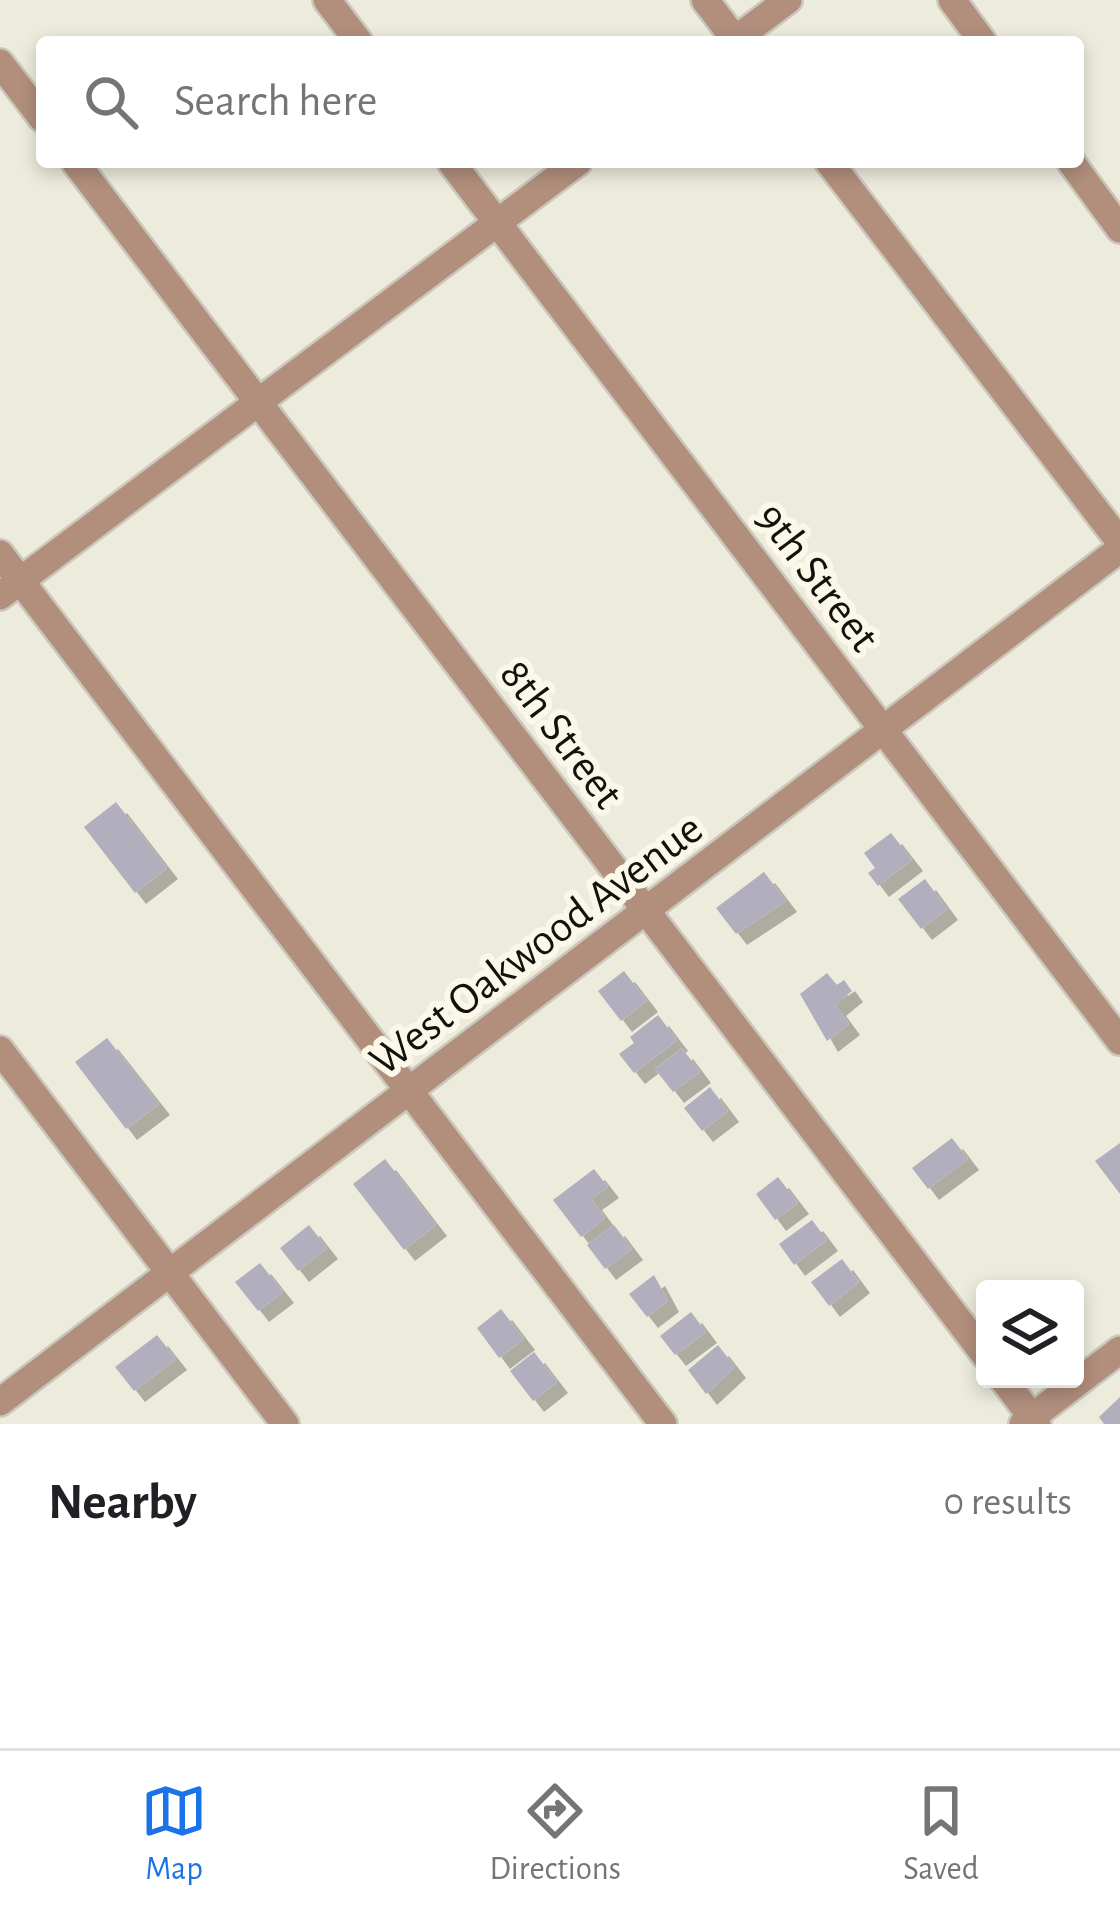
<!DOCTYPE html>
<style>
:root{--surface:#fff;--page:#f6f6f6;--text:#202124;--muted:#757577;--line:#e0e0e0;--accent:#1a73e8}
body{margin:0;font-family:"Alegreya Sans",sans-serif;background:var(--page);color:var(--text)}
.controls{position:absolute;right:36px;bottom:36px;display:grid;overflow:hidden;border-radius:12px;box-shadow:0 6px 18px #0003}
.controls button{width:108px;height:108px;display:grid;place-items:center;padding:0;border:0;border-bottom:3px solid var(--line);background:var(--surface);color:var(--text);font:60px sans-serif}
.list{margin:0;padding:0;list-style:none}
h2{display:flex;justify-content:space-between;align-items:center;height:156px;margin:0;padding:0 48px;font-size:51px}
h2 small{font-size:39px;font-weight:400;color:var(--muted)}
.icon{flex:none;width:66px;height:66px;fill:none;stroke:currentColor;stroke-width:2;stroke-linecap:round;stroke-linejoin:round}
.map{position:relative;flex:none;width:1120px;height:1424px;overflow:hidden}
.search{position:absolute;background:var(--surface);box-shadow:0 6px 18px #0003;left:36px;right:36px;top:36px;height:132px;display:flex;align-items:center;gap:30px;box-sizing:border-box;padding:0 42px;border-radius:12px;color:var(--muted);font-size:45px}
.sheet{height:324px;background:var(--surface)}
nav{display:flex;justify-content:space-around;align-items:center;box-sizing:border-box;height:168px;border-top:3px solid var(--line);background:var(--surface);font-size:33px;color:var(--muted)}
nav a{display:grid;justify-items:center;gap:6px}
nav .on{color:var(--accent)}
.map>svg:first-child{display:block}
.building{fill:#b1afbd;filter:url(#shadow)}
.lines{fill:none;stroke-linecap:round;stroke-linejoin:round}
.minor-casing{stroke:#cac8bb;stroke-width:32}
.minor{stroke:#b28f7d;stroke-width:27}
.labels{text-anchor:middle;stroke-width:12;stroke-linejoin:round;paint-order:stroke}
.street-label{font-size:45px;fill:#12110c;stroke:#fbf8e9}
</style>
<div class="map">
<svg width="1120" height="1424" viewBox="0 0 1120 1424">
<defs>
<filter id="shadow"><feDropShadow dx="11" dy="11" stdDeviation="0" flood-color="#0004"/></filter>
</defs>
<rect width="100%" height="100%" fill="#edebdc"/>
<!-- building -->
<g class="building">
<path d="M116,802L167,868L135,893L84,827Z"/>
<path d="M891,833L912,860L878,886L868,873L875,868L864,853Z"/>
<path d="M764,872L786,901L736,934L716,908Z"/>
<path d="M925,879L947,909L921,929L898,899Z"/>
<path d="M624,971L647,1001L621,1021L598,991Z"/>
<path d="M827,973L837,985L844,980L852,991L835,1005L849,1024L827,1041L800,994Z"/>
<path d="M658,1015L677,1040L634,1073L619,1054L634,1043L630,1037Z"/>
<path d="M107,1038L159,1104L126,1129L75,1062Z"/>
<path d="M682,1048L700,1072L673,1092L655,1069Z"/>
<path d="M710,1087L728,1111L702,1131L684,1108Z"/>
<path d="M952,1138L968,1159L928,1189L912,1168Z"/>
<path d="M1120,1143V1194L1095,1161Z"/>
<path d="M385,1159L436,1225L404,1250L353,1184Z"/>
<path d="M594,1169L608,1187L591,1199L605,1218L581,1237L553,1200Z"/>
<path d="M778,1177L798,1203L775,1220L756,1194Z"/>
<path d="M812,1220L827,1240L794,1265L779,1244Z"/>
<path d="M309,1225L327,1248L298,1271L280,1248Z"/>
<path d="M614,1225L632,1249L605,1269L587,1245Z"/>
<path d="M842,1259L859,1282L829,1306L811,1282Z"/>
<path d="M260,1263L283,1292L258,1311L235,1282Z"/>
<path d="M654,1275L668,1301L647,1317L629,1294Z"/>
<path d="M501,1309L524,1339L499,1358L477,1328Z"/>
<path d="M691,1312L706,1332L675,1355L660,1336Z"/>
<path d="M157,1335L176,1359L134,1391L115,1367Z"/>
<path d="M718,1345L735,1367L706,1394L688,1370Z"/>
<path d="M534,1352L557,1382L533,1401L510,1371Z"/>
<path d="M1120,1397V1424H1104L1099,1417Z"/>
</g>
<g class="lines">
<!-- minor casing -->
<g class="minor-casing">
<g id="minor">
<path d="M327,0L359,42"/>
<path d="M705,0L737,42"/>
<path d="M952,0L983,42"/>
<path d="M732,42L788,0"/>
<path d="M0,63L42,118"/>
<path d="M75,162L985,1355"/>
<path d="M451,162L1120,1041"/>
<path d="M829,162L1120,542"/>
<path d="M1071,162L1120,229"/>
<path d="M0,554L663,1424"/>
<path d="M0,596L578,162"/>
<path d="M0,1050L285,1424"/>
<path d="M1003,1379L1037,1424"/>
<path d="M0,1402L1120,549"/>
<path d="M1023,1424L1120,1350"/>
</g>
</g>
<!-- minor -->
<use href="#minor" class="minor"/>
</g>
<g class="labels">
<!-- street labels -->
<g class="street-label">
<text transform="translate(819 576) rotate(53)" y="16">9th Street</text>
<text transform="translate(563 733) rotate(53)" y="16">8th Street</text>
<text transform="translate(535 943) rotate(-37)" y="16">West Oakwood Avenue</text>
</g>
</g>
</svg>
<div class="controls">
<button><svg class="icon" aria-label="layers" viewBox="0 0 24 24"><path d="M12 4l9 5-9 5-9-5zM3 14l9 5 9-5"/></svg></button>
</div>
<div class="search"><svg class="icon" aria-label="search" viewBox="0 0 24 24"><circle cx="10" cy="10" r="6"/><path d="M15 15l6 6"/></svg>Search here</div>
</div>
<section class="sheet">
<h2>Nearby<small>0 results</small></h2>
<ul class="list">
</ul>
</section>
<nav>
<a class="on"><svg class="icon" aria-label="map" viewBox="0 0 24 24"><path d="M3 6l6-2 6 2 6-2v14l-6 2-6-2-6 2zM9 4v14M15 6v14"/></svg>Map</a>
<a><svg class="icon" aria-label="directions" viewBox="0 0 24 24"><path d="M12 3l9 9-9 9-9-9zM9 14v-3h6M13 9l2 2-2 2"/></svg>Directions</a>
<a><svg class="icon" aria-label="saved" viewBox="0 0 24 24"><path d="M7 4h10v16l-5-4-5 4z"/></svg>Saved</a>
</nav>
